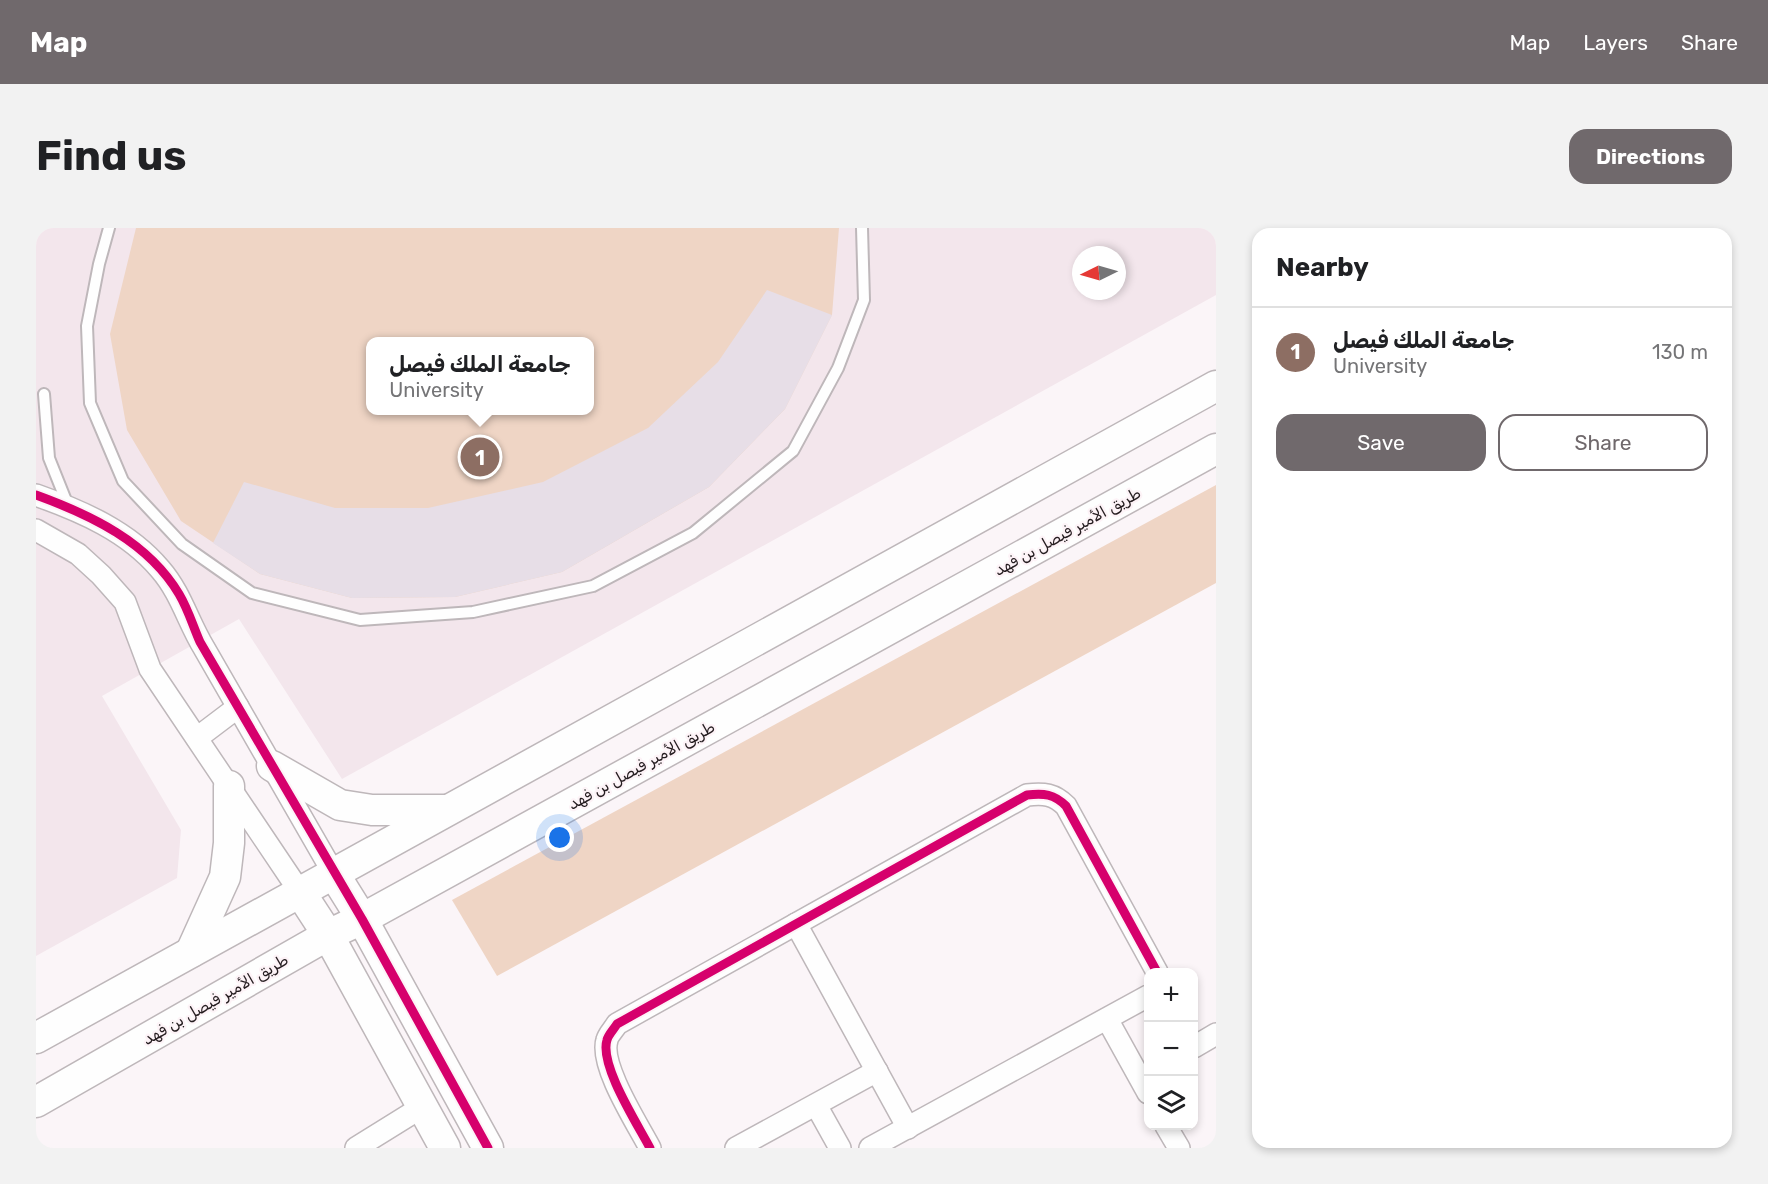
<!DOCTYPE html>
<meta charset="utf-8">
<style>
:root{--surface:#fff;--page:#f2f2f2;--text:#202124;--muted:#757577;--line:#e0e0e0;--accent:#70696c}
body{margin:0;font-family:Rubik,Vazirmatn,sans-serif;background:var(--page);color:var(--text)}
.controls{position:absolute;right:18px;bottom:18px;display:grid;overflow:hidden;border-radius:12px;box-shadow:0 3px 9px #0003}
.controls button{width:54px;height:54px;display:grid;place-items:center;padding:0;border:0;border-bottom:2px solid var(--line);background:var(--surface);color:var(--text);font:30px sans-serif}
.compass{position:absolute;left:1036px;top:18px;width:54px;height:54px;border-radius:50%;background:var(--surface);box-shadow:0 3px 9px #0003;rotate:265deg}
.you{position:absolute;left:524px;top:610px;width:21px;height:21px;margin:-15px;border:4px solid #fff;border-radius:50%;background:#1a73e8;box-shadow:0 0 0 9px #1a73e833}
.badge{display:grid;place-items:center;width:39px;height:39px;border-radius:50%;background:var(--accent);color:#fff;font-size:20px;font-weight:700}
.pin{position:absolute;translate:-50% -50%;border:3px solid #fff;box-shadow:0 2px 6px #0006}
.popup{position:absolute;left:330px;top:109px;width:228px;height:78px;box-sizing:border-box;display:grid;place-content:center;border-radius:12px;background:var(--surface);filter:drop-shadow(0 2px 4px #0005);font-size:20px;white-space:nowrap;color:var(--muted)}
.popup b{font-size:22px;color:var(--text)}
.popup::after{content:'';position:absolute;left:50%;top:100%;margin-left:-12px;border:12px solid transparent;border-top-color:var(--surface)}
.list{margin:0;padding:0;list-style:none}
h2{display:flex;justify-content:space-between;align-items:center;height:78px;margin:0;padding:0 24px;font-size:26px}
h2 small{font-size:20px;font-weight:400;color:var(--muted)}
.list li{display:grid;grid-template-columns:39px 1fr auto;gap:18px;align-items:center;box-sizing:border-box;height:90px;padding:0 24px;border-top:2px solid var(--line)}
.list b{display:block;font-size:22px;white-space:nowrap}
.list p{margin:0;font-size:20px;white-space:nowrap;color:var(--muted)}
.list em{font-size:20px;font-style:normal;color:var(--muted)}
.actions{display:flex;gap:12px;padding:18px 24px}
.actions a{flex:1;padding:14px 0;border:2px solid var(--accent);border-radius:18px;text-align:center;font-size:21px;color:var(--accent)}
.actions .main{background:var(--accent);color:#fff}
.icon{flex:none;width:33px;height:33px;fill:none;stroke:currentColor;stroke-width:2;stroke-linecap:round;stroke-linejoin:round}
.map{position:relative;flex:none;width:1180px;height:920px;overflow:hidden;border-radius:18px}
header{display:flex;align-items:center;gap:36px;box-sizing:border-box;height:84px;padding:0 30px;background:var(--accent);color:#fff}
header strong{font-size:28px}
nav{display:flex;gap:33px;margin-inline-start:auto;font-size:21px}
.intro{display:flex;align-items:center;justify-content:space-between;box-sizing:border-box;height:144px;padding:0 36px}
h1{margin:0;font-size:42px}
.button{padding:15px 27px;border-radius:18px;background:var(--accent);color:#fff;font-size:21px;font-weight:700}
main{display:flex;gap:36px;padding:0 36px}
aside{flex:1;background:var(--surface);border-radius:18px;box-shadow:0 3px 9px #0003}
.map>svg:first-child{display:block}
.built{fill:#f3e6ec;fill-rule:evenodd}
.green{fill:#efd5c5;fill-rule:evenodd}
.building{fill:#e7dee7}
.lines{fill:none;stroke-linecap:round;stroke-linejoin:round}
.lane-casing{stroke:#beb7ba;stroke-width:14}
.street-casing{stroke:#beb7ba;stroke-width:24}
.secondary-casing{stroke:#beb7ba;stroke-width:33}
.lane{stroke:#fefefe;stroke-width:10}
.street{stroke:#fefefe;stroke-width:21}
.secondary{stroke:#fefefe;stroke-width:30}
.cycleway-casing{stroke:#fdf3f7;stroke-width:13}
.cycleway{stroke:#d6006c;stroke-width:9}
.labels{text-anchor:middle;stroke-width:4.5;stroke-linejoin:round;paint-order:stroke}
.street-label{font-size:16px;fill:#251d20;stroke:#fdf3f7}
</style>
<header>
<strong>Map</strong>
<nav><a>Map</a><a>Layers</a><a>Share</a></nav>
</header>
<div class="intro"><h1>Find us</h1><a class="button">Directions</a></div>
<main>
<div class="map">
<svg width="1180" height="920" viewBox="0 0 1180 920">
<rect width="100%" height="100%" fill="#fbf5f8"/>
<!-- built -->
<path class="built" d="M0,0H1180V67L306,551L203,391L66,468L145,602L141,650L0,728ZM1045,27H1081V63H1045ZM334,113H554V182H334Z"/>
<!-- green -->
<g class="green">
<path d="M100,0H803L796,87L749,181L673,259L526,344L419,369L316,370L224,346L145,293L91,202L74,106ZM334,113H554V182H334Z"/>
<path d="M1180,257V355L461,748L416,672Z"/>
</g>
<!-- building -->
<path class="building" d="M731,62L796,87L749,181L673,259L526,344L419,369L316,370L224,346L177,315L208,254L299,280H392L507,254L612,200L682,134Z"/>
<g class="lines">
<!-- lane casing -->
<g class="lane-casing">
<g id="lane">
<path d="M73,0L63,36L51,98L54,175L87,253L146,316L216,365L324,392L437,384L557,358L657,305L757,223L802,140L828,72L826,0"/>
<path d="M8,166L13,230L33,280"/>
</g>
</g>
<!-- street casing -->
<g class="street-casing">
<g id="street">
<path d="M0,267C45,283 92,303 124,341C145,365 152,394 168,420C211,496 255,571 298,646"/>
<path d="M0,302L42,326L65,347L89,374L114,441L264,664"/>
<path d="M161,510L202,479"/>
<path d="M760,696L872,900"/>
<path d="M1071,791L1112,865"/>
<path d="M1158,819L1180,806"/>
<path d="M780,877L804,920"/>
<path d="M1130,898L1143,920"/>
<path d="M320,920L386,879"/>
<path d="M614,920C602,897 563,837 571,812C572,807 578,801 581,796L991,567C1008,565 1018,566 1030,578L1121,744"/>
<path d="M700,920L841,843"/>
<path d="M834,920L1112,768"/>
</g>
</g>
<!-- secondary casing -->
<g class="secondary-casing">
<g id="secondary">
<path d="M236,538L304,577L336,582H410"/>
<path d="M298,646L326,691L452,920"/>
<path d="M264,664L292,707L409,920"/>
<path d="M155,724L189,649L193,615V558"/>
<path d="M0,810L1180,158"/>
<path d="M0,874L292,707L326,691L1180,221"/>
</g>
</g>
<!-- lane -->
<use href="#lane" class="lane"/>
<!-- street -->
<use href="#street" class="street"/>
<!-- secondary -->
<use href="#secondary" class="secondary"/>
<!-- cycleway casing -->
<g class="cycleway-casing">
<g id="cycleway">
<path d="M0,267C55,287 112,314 143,366C152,381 157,398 164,414L326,691L452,920"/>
<path d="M614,920C602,897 563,837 571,812C572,807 578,801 581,796L991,567C1008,565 1018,566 1030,578L1121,744"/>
</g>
</g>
<!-- cycleway -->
<use href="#cycleway" class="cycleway"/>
</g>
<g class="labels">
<!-- street labels -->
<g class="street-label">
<text transform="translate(1031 303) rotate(-29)" y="6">طريق الأمير فيصل بن فهد</text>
<text transform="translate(605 537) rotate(-29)" y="6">طريق الأمير فيصل بن فهد</text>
<text transform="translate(179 771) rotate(-30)" y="6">طريق الأمير فيصل بن فهد</text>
</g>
</g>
</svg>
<div class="controls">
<button>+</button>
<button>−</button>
<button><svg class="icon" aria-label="layers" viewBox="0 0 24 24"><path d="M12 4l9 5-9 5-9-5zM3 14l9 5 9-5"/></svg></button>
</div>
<svg class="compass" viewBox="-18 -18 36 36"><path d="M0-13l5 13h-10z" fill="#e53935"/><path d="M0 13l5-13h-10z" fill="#757577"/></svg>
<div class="you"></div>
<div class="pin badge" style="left:444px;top:229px;background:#8d6e63">1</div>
<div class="popup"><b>جامعة الملك فيصل</b>University</div>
</div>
<aside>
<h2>Nearby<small></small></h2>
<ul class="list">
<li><span class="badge" style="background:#8d6e63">1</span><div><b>جامعة الملك فيصل</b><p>University</p></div><em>130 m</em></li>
</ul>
<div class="actions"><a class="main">Save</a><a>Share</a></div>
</aside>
</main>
